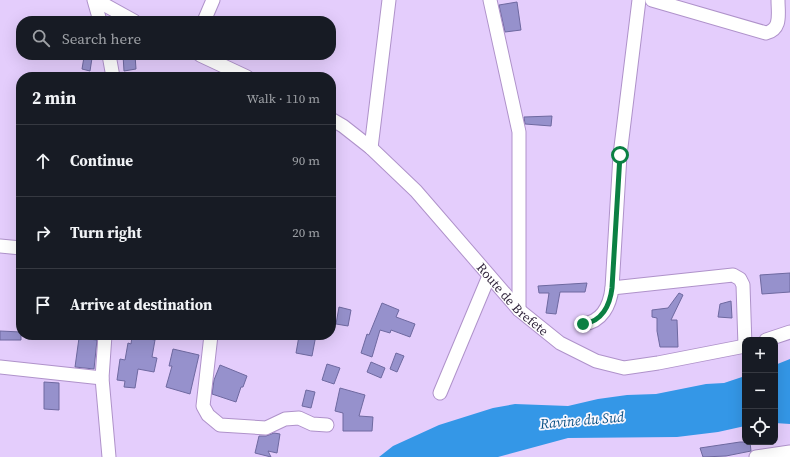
<!DOCTYPE html>
<meta charset="utf-8">
<style>
:root{--surface:#171b24;--page:#242831;--text:#f1f3f6;--muted:#9ea1a6;--line:#363941}
body{margin:0;font-family:"Source Serif 4",serif;background:var(--page);color:var(--text)}
.controls{position:absolute;right:12px;bottom:12px;display:grid;overflow:hidden;border-radius:8px;box-shadow:0 4px 16px #0002}
.controls button{width:36px;height:36px;display:grid;place-items:center;padding:0;border:0;border-bottom:1px solid var(--line);background:var(--surface);color:var(--text);font:20px sans-serif}
.stop{position:absolute;width:12px;height:12px;margin:-9px;border:3px solid #0b8043;border-radius:50%;background:#fff}
.stop.end{background:#0b8043;border-color:#fff;box-shadow:0 1px 4px #0008}
.list{margin:0;padding:0;list-style:none}
h2{display:flex;justify-content:space-between;align-items:center;height:52px;margin:0;padding:0 16px;font-size:17px}
h2 small{font-size:13px;font-weight:400;color:var(--muted)}
.list li{display:grid;grid-template-columns:26px 1fr auto;gap:12px;align-items:center;box-sizing:border-box;height:72px;padding:0 16px;border-top:1px solid var(--line)}
.list b{display:block;font-size:15px;white-space:nowrap}
.list em{font-size:13px;font-style:normal;color:var(--muted)}
.icon{flex:none;width:22px;height:22px;fill:none;stroke:currentColor;stroke-width:2;stroke-linecap:round;stroke-linejoin:round}
.map{position:relative;flex:none;width:790px;height:457px;overflow:hidden}
.search{position:absolute;background:var(--surface);box-shadow:0 4px 16px #0002;left:16px;top:16px;width:320px;height:44px;display:flex;align-items:center;gap:10px;box-sizing:border-box;padding:0 14px;border-radius:16px;color:var(--muted);font-size:15px}
.panel{position:absolute;background:var(--surface);box-shadow:0 4px 16px #0002;left:16px;top:72px;width:320px;height:268px;border-radius:16px}
.map>svg:first-child{display:block}
.water{fill:#3497e7}
.building{fill:#9691cc;stroke:#6e69a0}
.lines{fill:none;stroke-linecap:round;stroke-linejoin:round}
.street-casing{stroke:#af92ca;stroke-width:15}
.street{stroke:#fff;stroke-width:13}
.route{stroke:#0b8043;stroke-width:5}
.labels{text-anchor:middle;stroke-width:3.5;stroke-linejoin:round;paint-order:stroke}
.street-label{font-size:13px;fill:#31253c;stroke:#faf7fe}
.water-label{font-size:14px;font-style:italic;fill:#095185;stroke:#faf7fe}
</style>
<div class="map">
<svg width="790" height="457" viewBox="0 0 790 457">
<rect width="100%" height="100%" fill="#e4cdfc"/>
<!-- water -->
<g class="water">
<path d="M790,359V424L775,423V365Z"/>
<path d="M745,376V426L718,432L677,437L568,438L498,457H379L393,446L439,425L493,408L515,404L568,406L598,399L627,395L656,394L706,384L724,383Z"/>
</g>
<!-- building -->
<g class="building">
<path d="M517,2L521,30L505,32L499,5Z"/>
<path d="M123,55H135L136,69L124,71Z"/>
<path d="M84,57L92,58L90,71L82,69Z"/>
<path d="M552,116L551,126L525,124L524,117Z"/>
<path d="M790,273V292L762,294L760,275Z"/>
<path d="M587,283L585,292H560L556,314L546,313L549,293H539L538,286Z"/>
<path d="M679,293L683,295L671,320H677L678,347H660L657,331V318L652,317V310L668,308Z"/>
<path d="M731,301L732,318L718,317L720,304Z"/>
<path d="M382,303L399,310L396,317L415,324L410,337L391,330L390,333L380,330L372,357L361,353L367,334L369,335Z"/>
<path d="M339,307L351,310L348,326L336,324Z"/>
<path d="M0,331L21,332V340H0Z"/>
<path d="M305,335H316L312,356L296,353L299,336L305,337Z"/>
<path d="M132,336L155,340L152,357L157,358L154,372L138,369L135,388L124,387L125,381L117,380L120,359L125,360L128,343L131,344Z"/>
<path d="M79,338L97,340L94,369L75,367Z"/>
<path d="M173,349L199,355L190,394L166,387L172,366H169Z"/>
<path d="M396,353L404,356L397,372L390,369Z"/>
<path d="M371,362L385,368L381,378L367,372Z"/>
<path d="M327,364L340,368L334,384L322,380Z"/>
<path d="M220,365L247,376L243,387H241L236,402L212,394L214,380Z"/>
<path d="M44,382L59,383V410L44,409Z"/>
<path d="M340,388L365,395L359,416L373,417L372,431H343V413L335,411Z"/>
<path d="M306,390L315,392L311,408L302,406Z"/>
<path d="M274,433L280,434L277,453L268,451L271,457L255,453L259,436H266Z"/>
<path d="M740,442H750L751,451L726,456L703,457L700,448Z"/>
</g>
<g class="lines">
<!-- street casing -->
<g class="street-casing">
<g id="street">
<path d="M94,0L100,21"/>
<path d="M96,0L134,21"/>
<path d="M490,0L519,132V310"/>
<path d="M639,0L620,155L612,288L733,275L740,279L743,285L745,346"/>
<path d="M652,0L766,33C782,29 778,14 778,0"/>
<path d="M204,21L213,0"/>
<path d="M109,55L113,77"/>
<path d="M200,55L247,77"/>
<path id="s1" d="M331,119L343,126L371,148L416,191L519,310L560,343L596,361L624,368L658,363L745,346"/>
<path d="M371,148L389,0"/>
<path d="M0,246L21,248"/>
<path d="M583,324C602,322 610,305 612,288"/>
<path d="M105,335L102,378L109,457"/>
<path d="M211,335L203,406L208,415L220,425L266,428L285,419L299,418L312,424L327,425"/>
<path d="M766,340L790,332"/>
<path d="M0,367L102,378"/>
<path d="M440,393L489,276"/>
<path d="M756,457L790,452"/>
</g>
</g>
<!-- street -->
<use href="#street" class="street"/>
</g>
<g class="lines">
<!-- route -->
<path class="route" d="M583,324C602,322 610,305 612,288L620,155"/>
</g>
<g class="labels">
<!-- street labels -->
<g class="street-label">
<text dy="5" stroke="none"><textPath href="#s1" startOffset="257">Route de Brefete</textPath></text>
</g>
<!-- water labels -->
<g class="water-label">
<text transform="translate(582 420) rotate(-5)" y="5">Ravine du Sud</text>
</g>
</g>
</svg>
<div class="controls">
<button>+</button>
<button>−</button>
<button><svg class="icon" aria-label="locate" viewBox="0 0 24 24"><circle cx="12" cy="12" r="6"/><path d="M12 2v4M12 18v4M2 12h4M18 12h4"/></svg></button>
</div>
<div class="stop" style="left:620px;top:155px"></div>
<div class="stop end" style="left:583px;top:324px"></div>
<div class="search"><svg class="icon" aria-label="search" viewBox="0 0 24 24"><circle cx="10" cy="10" r="6"/><path d="M15 15l6 6"/></svg>Search here</div>
<section class="panel">
<h2>2 min<small>Walk · 110 m</small></h2>
<ul class="list">
<li><svg class="icon" aria-label="ahead" viewBox="0 0 24 24"><path d="M12 20V5M6 11l6-6 6 6"/></svg><div><b>Continue</b></div><em>90 m</em></li>
<li><svg class="icon" aria-label="right" viewBox="0 0 24 24"><path d="M7 20v-9h11M14 6l5 5-5 5"/></svg><div><b>Turn right</b></div><em>20 m</em></li>
<li><svg class="icon" aria-label="arrive" viewBox="0 0 24 24"><path d="M6 21V4h12l-3 4 3 4H6"/></svg><div><b>Arrive at destination</b></div></li>
</ul>
</section>
</div>
